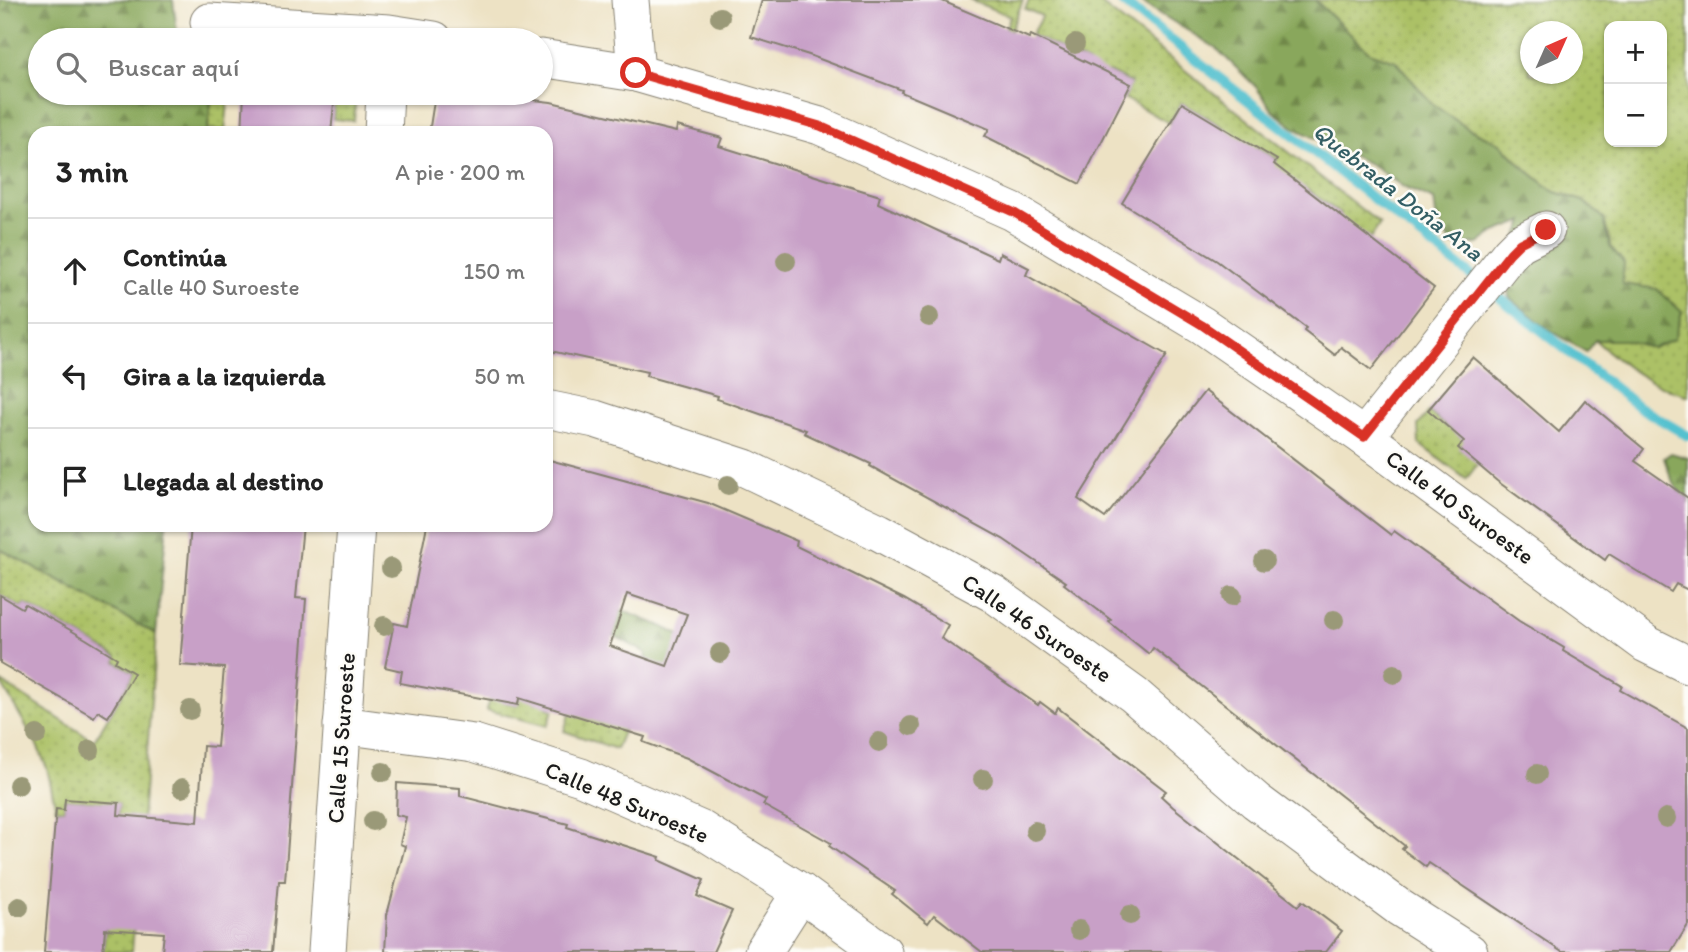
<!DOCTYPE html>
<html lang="es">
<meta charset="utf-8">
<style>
:root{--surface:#fff;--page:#f2f2f2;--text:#222;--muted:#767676;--line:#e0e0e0}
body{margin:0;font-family:Itim,sans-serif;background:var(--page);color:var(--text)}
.controls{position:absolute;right:21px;top:21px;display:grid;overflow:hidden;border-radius:14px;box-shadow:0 2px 5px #0004}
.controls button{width:63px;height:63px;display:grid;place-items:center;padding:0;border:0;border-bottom:2px solid var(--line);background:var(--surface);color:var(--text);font:35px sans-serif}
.compass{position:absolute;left:1520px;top:21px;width:63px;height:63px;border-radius:50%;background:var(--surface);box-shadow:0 2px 5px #0004;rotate:45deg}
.stop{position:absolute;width:21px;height:21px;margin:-16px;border:5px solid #d93025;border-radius:50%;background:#fff}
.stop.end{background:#d93025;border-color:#fff;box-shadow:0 2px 7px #0008}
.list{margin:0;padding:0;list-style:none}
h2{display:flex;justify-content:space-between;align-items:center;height:91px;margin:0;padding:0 28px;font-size:30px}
h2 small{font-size:23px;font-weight:400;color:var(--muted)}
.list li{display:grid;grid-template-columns:46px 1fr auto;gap:21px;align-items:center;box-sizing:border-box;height:105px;padding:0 28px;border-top:2px solid var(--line)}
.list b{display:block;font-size:26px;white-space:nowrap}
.list p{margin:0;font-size:23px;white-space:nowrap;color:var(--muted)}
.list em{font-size:23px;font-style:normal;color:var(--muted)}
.icon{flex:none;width:38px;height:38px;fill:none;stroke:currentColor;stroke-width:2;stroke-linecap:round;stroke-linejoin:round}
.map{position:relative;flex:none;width:1688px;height:952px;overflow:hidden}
.search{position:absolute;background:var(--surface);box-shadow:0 2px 5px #0004;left:28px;top:28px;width:525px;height:77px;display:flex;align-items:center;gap:18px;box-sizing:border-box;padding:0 24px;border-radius:38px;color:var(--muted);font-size:26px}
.panel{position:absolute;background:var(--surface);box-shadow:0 2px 5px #0004;left:28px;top:126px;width:525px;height:406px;border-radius:21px}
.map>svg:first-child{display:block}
.grass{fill:url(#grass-dots);stroke:#646e41;stroke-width:2;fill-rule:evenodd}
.forest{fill:url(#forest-firs);stroke:#52623c;stroke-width:2}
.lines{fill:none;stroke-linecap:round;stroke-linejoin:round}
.stream{stroke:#55c1cf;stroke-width:10}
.building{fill:#c8a0c7;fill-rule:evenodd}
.minor-casing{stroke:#847f70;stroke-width:39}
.minor{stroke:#fff;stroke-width:37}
.tree{fill:#9a9978}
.route{stroke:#d93025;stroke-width:9}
.labels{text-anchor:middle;stroke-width:5;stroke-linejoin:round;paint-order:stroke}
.street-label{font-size:23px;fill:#1c1c1c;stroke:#fdfcf7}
.water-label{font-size:24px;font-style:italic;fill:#335e64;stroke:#fdfcf7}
</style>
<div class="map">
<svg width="1688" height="952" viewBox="0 0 1688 952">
<defs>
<pattern id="grass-dots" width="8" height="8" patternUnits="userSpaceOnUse" patternTransform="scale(1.75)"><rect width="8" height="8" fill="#acc166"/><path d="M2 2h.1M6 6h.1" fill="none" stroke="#93a558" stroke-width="1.8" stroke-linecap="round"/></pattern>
<pattern id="forest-firs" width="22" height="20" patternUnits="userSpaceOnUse" patternTransform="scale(1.75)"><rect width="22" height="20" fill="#89a75b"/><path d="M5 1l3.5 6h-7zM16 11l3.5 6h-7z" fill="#6f874a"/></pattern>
</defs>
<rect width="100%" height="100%" fill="#fdfcf7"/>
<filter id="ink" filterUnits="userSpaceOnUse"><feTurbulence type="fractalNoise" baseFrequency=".0143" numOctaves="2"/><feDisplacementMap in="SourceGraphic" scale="14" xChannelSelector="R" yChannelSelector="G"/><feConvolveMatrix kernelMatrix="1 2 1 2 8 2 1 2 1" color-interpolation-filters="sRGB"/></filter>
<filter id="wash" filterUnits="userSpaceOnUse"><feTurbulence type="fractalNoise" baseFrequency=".00686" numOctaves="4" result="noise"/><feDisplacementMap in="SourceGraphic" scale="28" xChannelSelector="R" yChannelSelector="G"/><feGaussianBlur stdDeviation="1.57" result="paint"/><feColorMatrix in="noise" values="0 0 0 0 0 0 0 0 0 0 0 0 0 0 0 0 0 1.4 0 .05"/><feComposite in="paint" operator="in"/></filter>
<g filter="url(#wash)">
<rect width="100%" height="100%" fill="#ede2c4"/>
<!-- grass -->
<g class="grass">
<path d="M970,0H1023L992,77L996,55L1010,16Z"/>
<path d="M1029,0H1096L1380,224L1366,245L1336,222L1341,214L1307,189L1278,221L1270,170L1277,159L1258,147L1242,171L1225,128L1182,103L1169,123L1124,98L1131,83L1109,72L1100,86L1082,77L1088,63L1031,35L1042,16L1025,9Z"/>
<path d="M1315,0H1688V396C1650,385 1623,366 1595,340H1625L1653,348L1657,289L1622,284L1624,263L1610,246L1609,234L1583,201L1553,191L1521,165L1500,143L1469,129L1431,104L1396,61L1369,52ZM1609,26H1662V142H1609ZM1530,32H1572V74H1530Z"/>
<path d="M212,93H229L225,131L208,129Z"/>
<path d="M335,93H356L354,121L333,119Z"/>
<path d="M1429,412L1465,440L1478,464L1466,479L1419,444L1418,425Z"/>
<path d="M0,549L156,634L132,952H103L119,804L65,799L64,810L56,809L47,768L36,743L0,681L94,741L134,673L115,661L117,657L25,604L22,608L0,595Z"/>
<path d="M522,688L551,695L547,708L553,710L547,726L487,710L490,698L518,705Z"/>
<path d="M570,712L629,717L616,749L564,731Z"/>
</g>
<!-- forest -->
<g class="forest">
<path d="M0,0H173L178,40H40V93H212L207,133H35V525H167L156,634L0,549Z"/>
<path d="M1138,0H1315L1369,52L1396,61L1432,104L1469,129L1500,143L1521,165L1553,191L1583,201L1604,218L1610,246L1624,263L1622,284L1657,289L1682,312L1674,339L1653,348L1625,340H1595L1586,352L1545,327L1509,297L1505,267L1524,221L1495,232L1478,244L1451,245L1436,215L1434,200L1405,188L1370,164L1296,129L1273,111L1256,87L1216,48Z"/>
<path d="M1671,453L1688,458V502C1675,489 1670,476 1664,458Z"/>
<path d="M582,595L659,625L738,663L729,686L647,664L646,653L613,635Z"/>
</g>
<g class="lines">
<!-- stream -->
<path class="stream" d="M1120,0L1639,407L1688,436"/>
</g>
<g id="blocks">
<!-- building -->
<g class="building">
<path d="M762,0H940L1029,38L1031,35L1131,84L1080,184L985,136L989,129L901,92L902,90L809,55L751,37Z"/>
<path d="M244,93H335L331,133H242Z"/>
<path d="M470,93L551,102L676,132L677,126L722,138L719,146L880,196L878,203L998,259L1000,253L1029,268L1026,275L1167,355L1078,499L1105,518L1205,391L1391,535L1394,531L1519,621L1564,648L1563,651L1622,686L1620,690L1688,728V925L1671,952H1562L1429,863L1426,867L1402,849L1405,846L1153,648L1149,654L1109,622L1111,620L1064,584L1066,582L1003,539L870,466L871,464L804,433L806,430L717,399L718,396L646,376L647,372L546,350V133H429L434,101L468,105Z"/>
<path d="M1182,103L1277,160L1274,164L1434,288L1371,370L1341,347L1335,355L1304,331L1306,328L1217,261L1122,203Z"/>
<path d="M1473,357L1559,432L1585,400L1644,449L1635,461L1688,498V590L1676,584L1671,592L1609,554L1605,560L1497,481L1458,448L1464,441L1428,410Z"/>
<path d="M546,459L708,503L797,541L796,546L904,599L948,625L941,638L1038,705L1040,702L1055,713L1058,708L1166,791L1161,796L1173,807L1298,906L1302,901L1342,931L1326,952H982L934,915L928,923L892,894L895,891L829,846L831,843L763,805L766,800L687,758L643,742L645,737L519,698L518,705L400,683L402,671L385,667L394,623L407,626L427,525H546ZM627,594L687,614L667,666L610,646Z"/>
<path d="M191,525H303L296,598L306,599L285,881H279L273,952H162L164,933L105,929L103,952H44L56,809L64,810L65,799L119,803L118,815L198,822L203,746L217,747L224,668L180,665Z"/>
<path d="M0,595L22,608L25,604L86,639L117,658L115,662L134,673L108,717L98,711L94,717L0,663Z"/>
<path d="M397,783L460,788V796L568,824L567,827L660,857L659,860L704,880L697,896L732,911L713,952H385L387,915L405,846L400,844L406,817L396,815Z"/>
</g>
</g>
</g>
<g filter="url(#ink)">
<use href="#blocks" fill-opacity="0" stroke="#847f70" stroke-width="2"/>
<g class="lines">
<!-- minor casing -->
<g class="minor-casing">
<g id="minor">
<path d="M630,0L636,73"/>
<path d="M209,22L389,33L434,40"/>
<path d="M541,58L636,73L820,126L1013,212L1202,325L1364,437L1646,644L1688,665"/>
<path d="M383,133L385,93"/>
<path d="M546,409L595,419L745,468L879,532L994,594L1134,695L1256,801L1400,908L1469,952"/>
<path d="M1364,437L1510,253L1520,243L1546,230"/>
<path d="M342,725L474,743L581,777L702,830L801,892L883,952"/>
<path d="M327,952L356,525"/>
<path d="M763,952L801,892"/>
</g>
</g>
<!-- minor -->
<use href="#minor" class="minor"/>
</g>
<!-- trees -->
<g class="tree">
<circle cx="720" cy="17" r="10"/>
<circle cx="1075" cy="44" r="10"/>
<circle cx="786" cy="261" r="10"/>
<circle cx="929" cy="317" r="10"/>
<circle cx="728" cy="485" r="10"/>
<circle cx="1264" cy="561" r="10"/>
<circle cx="391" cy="568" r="10"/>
<circle cx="1232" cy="596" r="10"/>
<circle cx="1334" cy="620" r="10"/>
<circle cx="384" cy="626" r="10"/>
<circle cx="720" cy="653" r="10"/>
<circle cx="1394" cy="674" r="10"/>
<circle cx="190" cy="710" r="10"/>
<circle cx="911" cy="726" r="10"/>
<circle cx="37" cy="735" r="10"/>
<circle cx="879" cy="742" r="10"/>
<circle cx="90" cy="750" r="10"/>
<circle cx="383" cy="772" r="10"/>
<circle cx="1537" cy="774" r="10"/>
<circle cx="983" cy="779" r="10"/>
<circle cx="18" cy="785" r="10"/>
<circle cx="182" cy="788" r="10"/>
<circle cx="1666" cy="818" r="10"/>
<circle cx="373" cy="821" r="10"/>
<circle cx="1035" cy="831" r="10"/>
<circle cx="19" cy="907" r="10"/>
<circle cx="1130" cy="915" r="10"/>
<circle cx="1079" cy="930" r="10"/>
</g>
</g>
<g class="lines" filter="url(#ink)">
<!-- route -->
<path class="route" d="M636,73L820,126L1013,212L1202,325L1364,437L1510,253L1520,243L1546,230"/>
</g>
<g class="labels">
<!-- street labels -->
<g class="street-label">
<text transform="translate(1460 507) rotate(36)" y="8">Calle 40 Suroeste</text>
<text transform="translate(1037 628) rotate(34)" y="8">Calle 46 Suroeste</text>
<text transform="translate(341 738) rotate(-86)" y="8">Calle 15 Suroeste</text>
<text transform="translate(627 802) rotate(23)" y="8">Calle 48 Suroeste</text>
</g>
<!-- water labels -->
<g class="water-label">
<text transform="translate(1398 192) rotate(38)" y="8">Quebrada Doña Ana</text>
</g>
</g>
</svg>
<div class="controls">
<button>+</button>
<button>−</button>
</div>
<svg class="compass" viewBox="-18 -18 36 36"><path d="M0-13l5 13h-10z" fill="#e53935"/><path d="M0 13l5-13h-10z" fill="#767676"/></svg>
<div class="stop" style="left:636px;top:73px"></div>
<div class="stop end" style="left:1546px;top:230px"></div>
<div class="search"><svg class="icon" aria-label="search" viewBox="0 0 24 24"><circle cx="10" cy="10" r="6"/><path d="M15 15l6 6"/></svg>Buscar aquí</div>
<section class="panel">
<h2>3 min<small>A pie · 200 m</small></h2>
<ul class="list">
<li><svg class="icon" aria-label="ahead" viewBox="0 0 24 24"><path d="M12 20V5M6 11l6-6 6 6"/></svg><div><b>Continúa</b><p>Calle 40 Suroeste</p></div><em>150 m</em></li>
<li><svg class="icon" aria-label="left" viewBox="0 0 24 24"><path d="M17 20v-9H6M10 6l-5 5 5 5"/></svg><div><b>Gira a la izquierda</b></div><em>50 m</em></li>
<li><svg class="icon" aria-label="arrive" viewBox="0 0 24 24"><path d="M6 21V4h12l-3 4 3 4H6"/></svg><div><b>Llegada al destino</b></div></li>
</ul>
</section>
</div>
